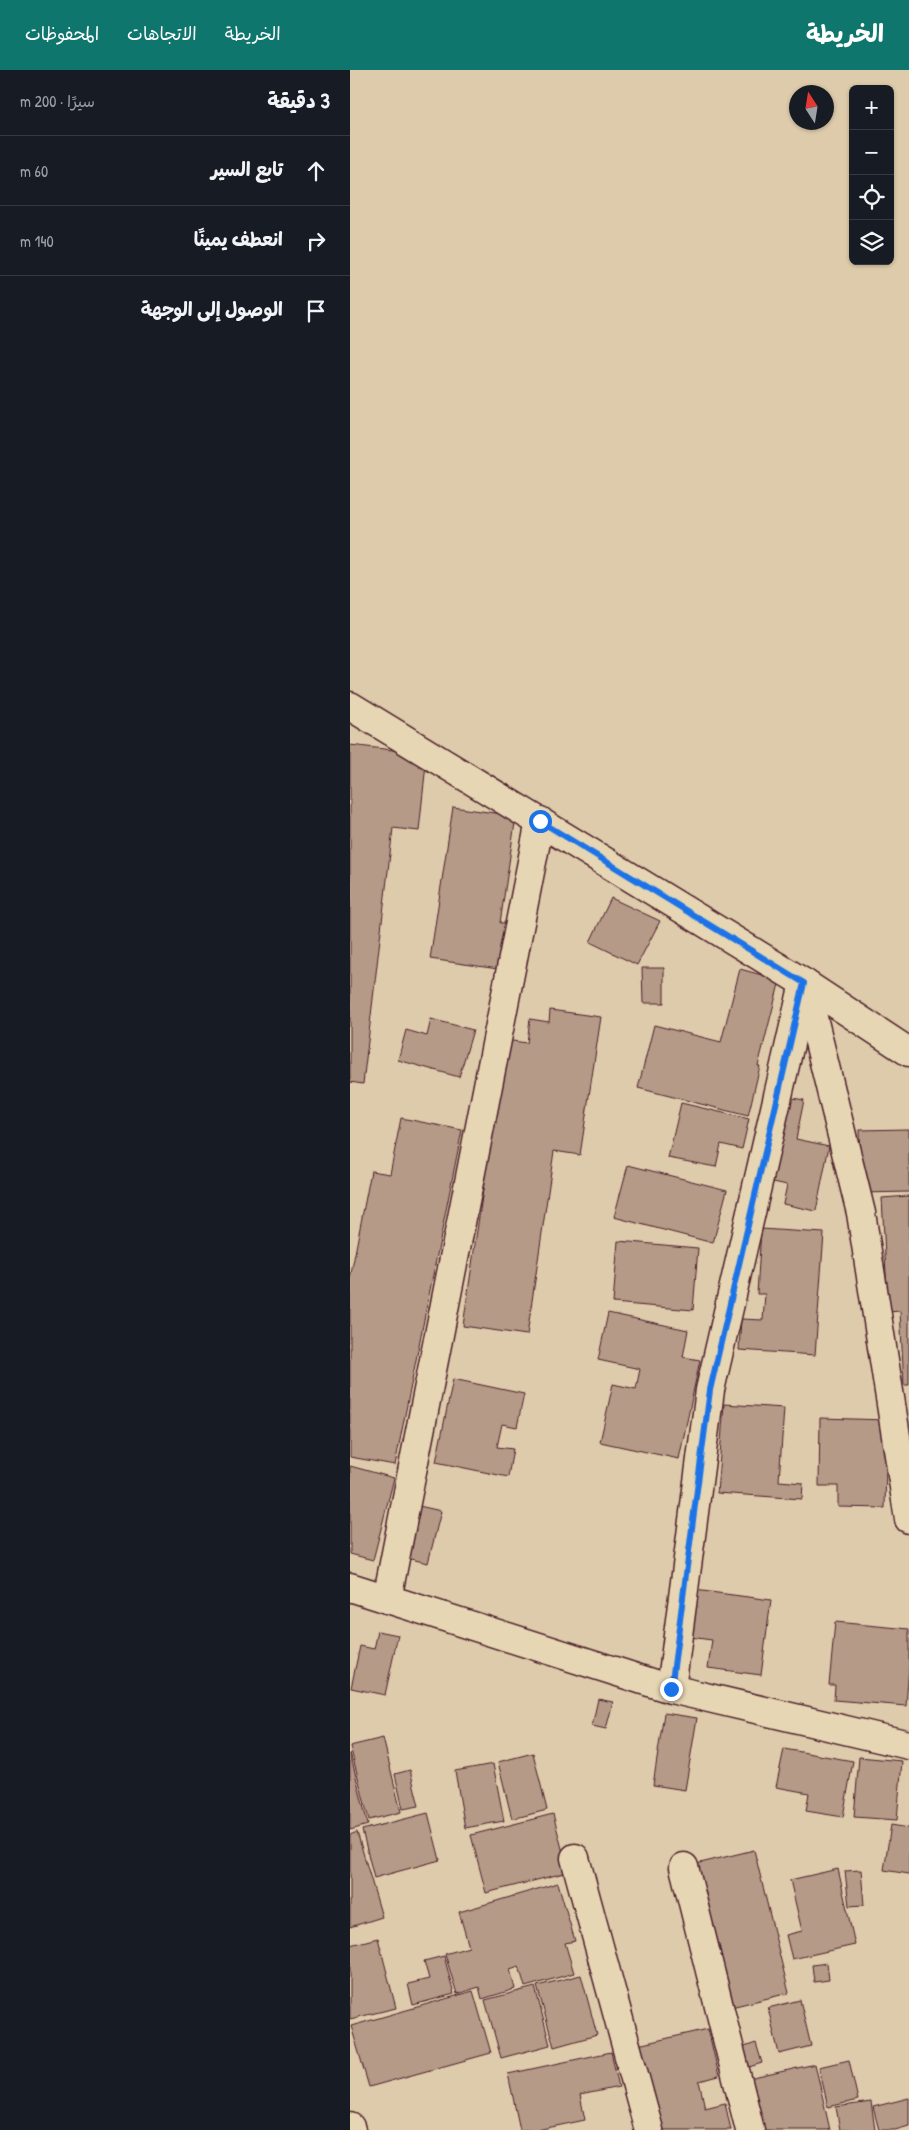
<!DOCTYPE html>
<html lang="ar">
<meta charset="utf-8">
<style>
:root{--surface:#171b24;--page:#20242c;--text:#f1f3f6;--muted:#9ea1a6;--line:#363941;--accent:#0f766e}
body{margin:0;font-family:"Patrick Hand","Playpen Sans Arabic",sans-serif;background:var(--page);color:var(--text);direction:rtl}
.controls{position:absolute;right:15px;top:15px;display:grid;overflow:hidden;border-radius:8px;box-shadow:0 1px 4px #0004}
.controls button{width:45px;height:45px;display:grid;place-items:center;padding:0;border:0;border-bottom:1px solid var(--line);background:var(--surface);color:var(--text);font:25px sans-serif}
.compass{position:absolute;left:439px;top:15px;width:45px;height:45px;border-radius:50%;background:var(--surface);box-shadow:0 1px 4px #0004;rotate:348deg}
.stop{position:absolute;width:15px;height:15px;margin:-11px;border:4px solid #1a73e8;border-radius:50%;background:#fff}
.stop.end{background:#1a73e8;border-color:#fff;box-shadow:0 1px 5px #0008}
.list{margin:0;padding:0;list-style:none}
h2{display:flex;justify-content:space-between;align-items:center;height:65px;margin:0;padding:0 20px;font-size:21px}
h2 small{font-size:16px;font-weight:400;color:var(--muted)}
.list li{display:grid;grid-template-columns:32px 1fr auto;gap:15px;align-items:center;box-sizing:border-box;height:70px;padding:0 20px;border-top:1px solid var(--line)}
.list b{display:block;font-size:19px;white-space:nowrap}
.list em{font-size:16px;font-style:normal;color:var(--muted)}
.icon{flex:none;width:28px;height:28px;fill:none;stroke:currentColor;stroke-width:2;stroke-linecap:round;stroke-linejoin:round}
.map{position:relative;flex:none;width:559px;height:2060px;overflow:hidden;direction:ltr}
header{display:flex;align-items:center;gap:30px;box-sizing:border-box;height:70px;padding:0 25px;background:var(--accent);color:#fff}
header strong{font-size:24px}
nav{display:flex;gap:28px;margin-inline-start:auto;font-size:18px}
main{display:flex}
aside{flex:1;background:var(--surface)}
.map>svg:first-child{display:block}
.building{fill:#b59a87;stroke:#4a1f2b}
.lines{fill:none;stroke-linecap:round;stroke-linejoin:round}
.minor-casing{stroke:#4a1f2b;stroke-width:31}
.minor{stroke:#e7d6b3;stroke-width:28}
.route{stroke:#1a73e8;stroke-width:6}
</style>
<header>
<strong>الخريطة</strong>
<nav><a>الخريطة</a><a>الاتجاهات</a><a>المحفوظات</a></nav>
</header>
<main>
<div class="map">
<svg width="559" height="2060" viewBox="0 0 559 2060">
<rect width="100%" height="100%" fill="#decbab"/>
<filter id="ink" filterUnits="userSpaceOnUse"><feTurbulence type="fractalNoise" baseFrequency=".02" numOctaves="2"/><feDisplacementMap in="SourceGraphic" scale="10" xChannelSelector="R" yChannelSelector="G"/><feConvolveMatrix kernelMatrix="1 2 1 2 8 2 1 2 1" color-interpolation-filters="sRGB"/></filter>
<g filter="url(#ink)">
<!-- building -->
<g class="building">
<path d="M0,675L77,684L69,761L43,758L13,1014L0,1012Z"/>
<path d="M103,737L166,746L150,853H155L148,899L80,889Z"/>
<path d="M261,828L310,851L287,895L240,872Z"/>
<path d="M292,898H314V933H293Z"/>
<path d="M390,899L430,910L408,996H410L398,1046L288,1018L304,955L371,972Z"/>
<path d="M200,940L251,947L230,1085L204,1081L177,1265L113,1256L155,970L177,973L180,949L199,952Z"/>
<path d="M81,949L123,960L109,1007L48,990L56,960L77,966Z"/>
<path d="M431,1026L454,1030L446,1069L479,1076L466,1141L433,1134L437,1115L414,1110Z"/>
<path d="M331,1033L399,1049L392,1079L371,1074L366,1097L318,1088Z"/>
<path d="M51,1048L112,1060L45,1395L0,1387V1209L21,1101L40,1104Z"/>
<path d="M559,1059V1122L511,1123L509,1060Z"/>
<path d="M278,1095L377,1120L363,1173L264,1147Z"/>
<path d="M559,1126V1315H554L550,1241L538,1242L532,1128Z"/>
<path d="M411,1159L474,1163L465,1285L389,1280L391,1249L413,1250L415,1224H407Z"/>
<path d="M268,1171L348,1178L343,1240L263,1233Z"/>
<path d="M258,1243L338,1260L333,1287L350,1290L329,1389L250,1372L263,1314L286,1319L290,1299L248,1290Z"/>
<path d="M103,1309L174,1324L167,1357L152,1354L147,1377L163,1379L158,1407L86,1392Z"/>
<path d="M374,1334L434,1338L429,1411L453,1413L452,1429L367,1423Z"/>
<path d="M470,1348L537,1350L535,1438L488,1437V1416H469Z"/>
<path d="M0,1396L44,1408L23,1490L0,1484Z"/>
<path d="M69,1436L91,1441L78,1493L56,1488Z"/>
<path d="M345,1520L421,1530L411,1605L358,1598L362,1570L339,1567Z"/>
<path d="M485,1552L559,1559V1597L556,1636L484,1630L485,1615H479Z"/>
<path d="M28,1561L48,1565L35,1625L1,1618L10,1576L24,1579Z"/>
<path d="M248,1629L263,1632L256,1659L242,1656Z"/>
<path d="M314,1643L347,1648L335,1720L303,1715Z"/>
<path d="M33,1668L51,1742L19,1750L0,1676Z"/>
<path d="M434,1679L503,1691L493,1747L456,1741L459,1723L426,1717Z"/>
<path d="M0,1683L18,1755L0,1760Z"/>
<path d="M183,1683L197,1740L162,1749L148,1692Z"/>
<path d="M509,1687L552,1691L547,1750L504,1747Z"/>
<path d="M143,1694L154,1751L115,1758L105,1701Z"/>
<path d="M60,1700L69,1736L53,1739L45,1704Z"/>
<path d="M78,1743L90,1790L24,1808L12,1760Z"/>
<path d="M203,1744L218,1802L136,1823L121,1765Z"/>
<path d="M541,1755L559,1758V1804L534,1800Z"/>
<path d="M7,1762L32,1847L0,1857V1765Z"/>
<path d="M404,1780L439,1923L377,1938L342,1795Z"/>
<path d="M488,1799L505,1875L442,1889L436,1865L452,1861L440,1810Z"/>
<path d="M511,1800L514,1835L499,1836L495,1801Z"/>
<path d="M208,1813L225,1871L215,1873L224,1903L175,1917L169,1896L160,1899L165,1919L132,1929L129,1917L107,1924L95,1884L119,1877L109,1842Z"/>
<path d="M28,1868L46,1938L0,1949V1875Z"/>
<path d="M94,1886L104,1924L63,1935L58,1914L79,1909L74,1891Z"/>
<path d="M477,1893L479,1910L464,1912L462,1895Z"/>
<path d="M231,1905L247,1965L204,1977L187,1916Z"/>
<path d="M185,1917L200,1975L151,1988L135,1930Z"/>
<path d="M123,1921L141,1983L19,2017L1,1956Z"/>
<path d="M450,1930L461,1976L429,1984L418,1938Z"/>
<path d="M358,1959L369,2006L349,2011L355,2038L375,2033L381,2060H307L288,1975Z"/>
<path d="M406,1973L412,1993L389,2000L383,1981Z"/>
<path d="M261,1982L269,2017L230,2025L235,2050L187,2060H170L158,2004Z"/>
<path d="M499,1990L508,2030L478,2037L469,1997Z"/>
<path d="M465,1994L480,2060H411L399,2009Z"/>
<path d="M559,2028V2056L545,2060H529L523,2037Z"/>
<path d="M521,2032L525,2060H490L486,2037Z"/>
</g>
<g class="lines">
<!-- minor casing -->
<g class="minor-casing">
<g id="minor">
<path d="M0,636L454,913L559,982"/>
<path d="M456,919L511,1143L559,1449"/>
<path d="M0,1517L321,1619L559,1675"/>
<path d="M37,1529L190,751"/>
<path d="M321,1619L360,1320L454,913"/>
<path d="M225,1788L299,2060"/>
<path d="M334,1797L400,2060"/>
<path d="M0,2057L1,2060"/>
</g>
</g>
<!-- minor -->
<use href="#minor" class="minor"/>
</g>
</g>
<g class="lines" filter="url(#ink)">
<!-- route -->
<path class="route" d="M190,751L454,913L360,1320L321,1619"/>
</g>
</svg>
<div class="controls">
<button>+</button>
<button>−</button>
<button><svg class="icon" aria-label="locate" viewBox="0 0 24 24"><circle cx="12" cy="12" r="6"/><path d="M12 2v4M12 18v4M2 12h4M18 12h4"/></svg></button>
<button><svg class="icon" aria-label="layers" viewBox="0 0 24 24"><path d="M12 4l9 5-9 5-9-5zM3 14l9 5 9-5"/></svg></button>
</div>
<svg class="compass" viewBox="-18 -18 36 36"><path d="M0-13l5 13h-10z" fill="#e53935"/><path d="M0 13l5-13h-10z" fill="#9ea1a6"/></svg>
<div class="stop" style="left:190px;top:751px"></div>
<div class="stop end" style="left:321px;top:1619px"></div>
</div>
<aside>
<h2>3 دقيقة<small>سيرًا · 200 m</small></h2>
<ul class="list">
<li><svg class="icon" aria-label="ahead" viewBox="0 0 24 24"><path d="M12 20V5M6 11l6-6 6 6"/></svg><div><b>تابع السير</b></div><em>60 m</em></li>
<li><svg class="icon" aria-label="right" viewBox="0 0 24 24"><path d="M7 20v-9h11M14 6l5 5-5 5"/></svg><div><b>انعطف يمينًا</b></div><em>140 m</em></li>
<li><svg class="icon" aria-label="arrive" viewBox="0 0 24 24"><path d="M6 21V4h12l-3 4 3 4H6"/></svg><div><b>الوصول إلى الوجهة</b></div></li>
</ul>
</aside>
</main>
